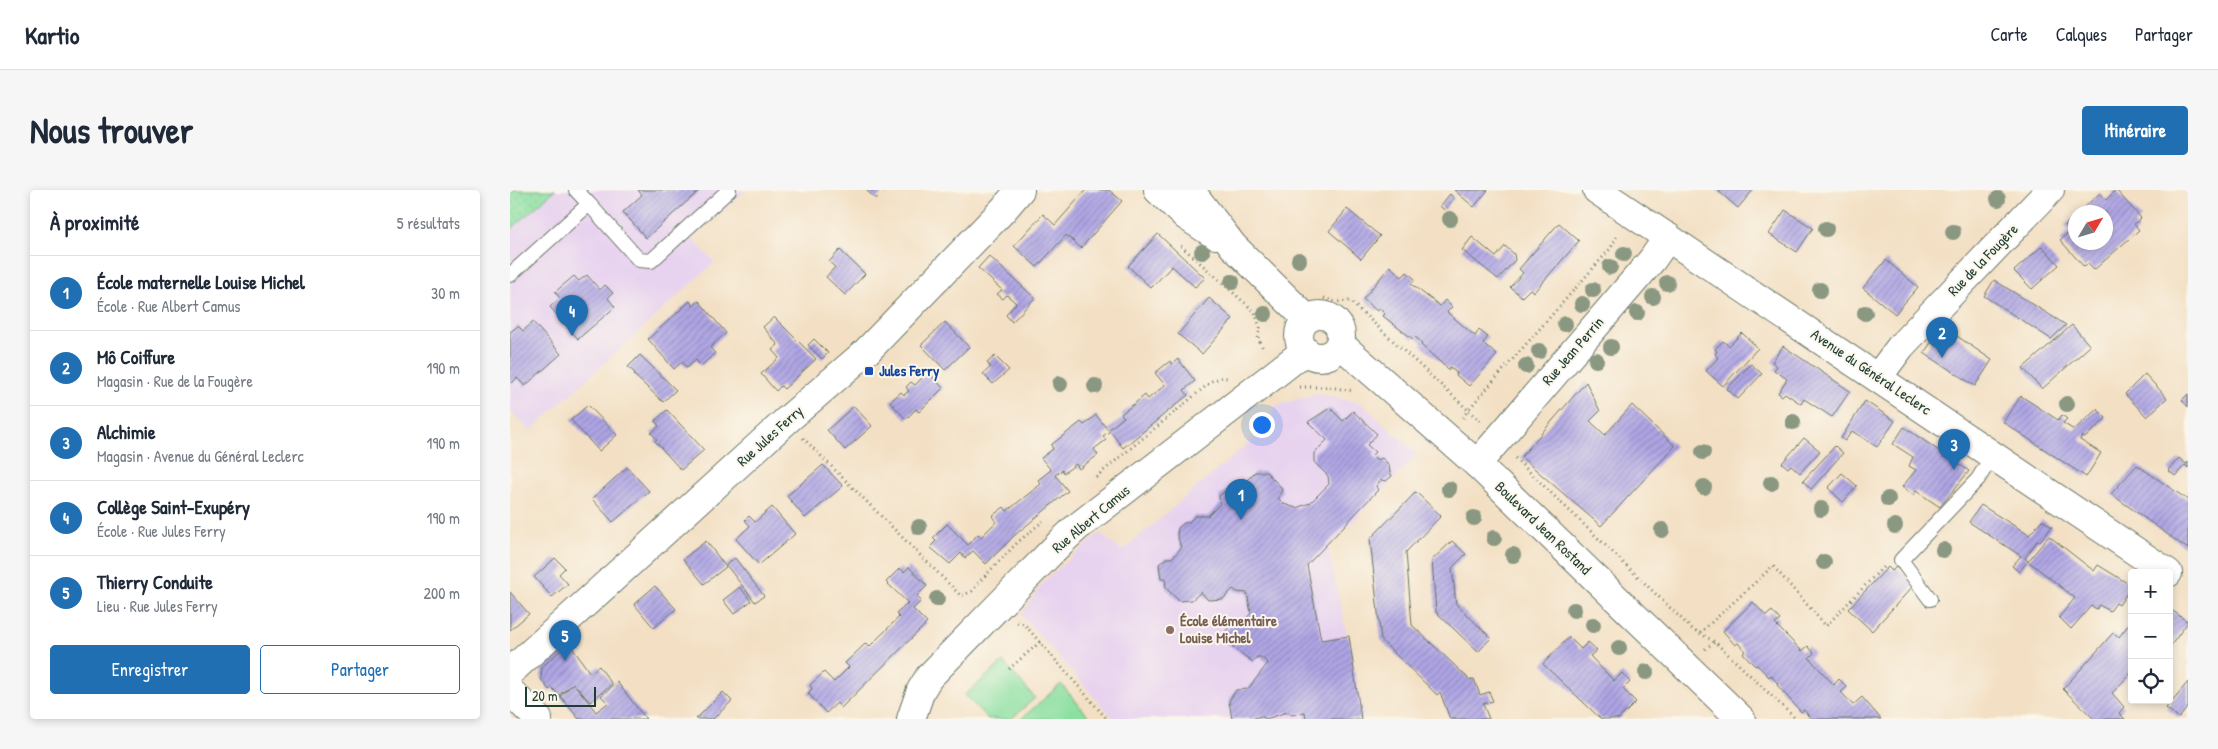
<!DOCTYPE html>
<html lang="fr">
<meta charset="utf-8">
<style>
:root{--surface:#fff;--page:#f6f6f7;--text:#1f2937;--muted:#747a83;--line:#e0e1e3;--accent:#1f6fb2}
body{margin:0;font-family:"Patrick Hand",sans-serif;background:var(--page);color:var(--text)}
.controls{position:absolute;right:15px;bottom:15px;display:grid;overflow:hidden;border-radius:5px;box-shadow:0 2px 8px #0003}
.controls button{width:45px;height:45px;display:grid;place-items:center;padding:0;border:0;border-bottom:1px solid var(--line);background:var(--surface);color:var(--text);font:25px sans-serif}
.compass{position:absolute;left:1558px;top:15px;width:45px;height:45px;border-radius:50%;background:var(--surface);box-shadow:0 2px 8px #0003;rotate:52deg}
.scale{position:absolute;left:15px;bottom:12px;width:71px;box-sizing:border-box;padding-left:5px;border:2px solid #1f3d34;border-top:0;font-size:14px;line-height:18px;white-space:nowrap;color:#1f3d34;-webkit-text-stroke:4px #fbf7ec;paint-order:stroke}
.you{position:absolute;left:751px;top:234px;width:18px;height:18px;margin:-12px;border:4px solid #fff;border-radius:50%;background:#1a73e8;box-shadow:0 0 0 8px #1a73e833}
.badge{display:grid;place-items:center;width:32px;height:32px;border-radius:50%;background:var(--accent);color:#fff;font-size:16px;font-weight:700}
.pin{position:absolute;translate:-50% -41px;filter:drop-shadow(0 1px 2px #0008)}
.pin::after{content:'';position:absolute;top:26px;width:18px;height:15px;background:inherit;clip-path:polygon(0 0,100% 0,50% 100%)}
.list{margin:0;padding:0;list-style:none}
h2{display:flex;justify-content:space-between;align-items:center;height:65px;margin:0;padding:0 20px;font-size:21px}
h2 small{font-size:16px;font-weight:400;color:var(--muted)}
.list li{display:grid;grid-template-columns:32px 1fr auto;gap:15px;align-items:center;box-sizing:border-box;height:75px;padding:0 20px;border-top:1px solid var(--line)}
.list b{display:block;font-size:19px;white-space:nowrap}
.list p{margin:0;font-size:16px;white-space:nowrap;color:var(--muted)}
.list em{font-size:16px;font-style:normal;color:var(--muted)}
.actions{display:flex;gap:10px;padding:15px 20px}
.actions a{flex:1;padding:11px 0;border:1px solid var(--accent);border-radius:5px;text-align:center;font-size:18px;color:var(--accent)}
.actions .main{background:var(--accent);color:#fff}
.icon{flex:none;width:28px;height:28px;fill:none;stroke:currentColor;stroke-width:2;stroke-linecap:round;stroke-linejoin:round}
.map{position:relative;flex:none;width:1678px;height:529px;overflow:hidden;border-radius:5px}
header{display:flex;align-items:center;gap:30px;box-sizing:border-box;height:70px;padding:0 25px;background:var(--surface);border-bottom:1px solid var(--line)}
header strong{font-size:24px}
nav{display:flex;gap:28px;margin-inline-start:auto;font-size:18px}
.intro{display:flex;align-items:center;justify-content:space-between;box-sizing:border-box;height:120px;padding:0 30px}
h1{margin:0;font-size:35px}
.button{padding:12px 22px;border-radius:5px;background:var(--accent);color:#fff;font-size:18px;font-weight:700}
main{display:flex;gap:30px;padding:0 30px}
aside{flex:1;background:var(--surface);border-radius:5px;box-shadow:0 2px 8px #0003}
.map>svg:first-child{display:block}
.built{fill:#e7d2ef}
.green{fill:url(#green-dots);stroke:#558e6a}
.pitch{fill:#8bdfa1;stroke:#558e6a}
.building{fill:url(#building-hatch)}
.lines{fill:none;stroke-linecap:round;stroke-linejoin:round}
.service-casing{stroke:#697666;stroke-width:16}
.minor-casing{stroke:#697666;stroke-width:30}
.secondary-casing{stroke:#697666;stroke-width:30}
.path{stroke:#697666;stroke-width:3;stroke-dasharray:1 4;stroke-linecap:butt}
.service{stroke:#fff;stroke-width:14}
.minor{stroke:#fff;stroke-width:28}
.secondary{stroke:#fff;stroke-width:28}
.tree{fill:#8a9881}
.transit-dot{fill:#1a4fb4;stroke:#fbf7ec;stroke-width:2}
.education-dot{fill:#8d6e63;stroke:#fbf7ec;stroke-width:2}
.labels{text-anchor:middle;stroke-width:4;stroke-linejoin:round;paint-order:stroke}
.street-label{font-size:15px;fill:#1f3d34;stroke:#fbf7ec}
.transit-label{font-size:15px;font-weight:bold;fill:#164399;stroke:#fbf7ec;text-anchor:start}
.education-label{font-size:15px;font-weight:bold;fill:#785e54;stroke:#fbf7ec;text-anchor:start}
</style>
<header>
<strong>Kartio</strong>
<nav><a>Carte</a><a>Calques</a><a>Partager</a></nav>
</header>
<div class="intro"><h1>Nous trouver</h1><a class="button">Itinéraire</a></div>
<main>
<aside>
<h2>À proximité<small>5 résultats</small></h2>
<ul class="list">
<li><span class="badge">1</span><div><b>École maternelle Louise Michel</b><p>École · Rue Albert Camus</p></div><em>30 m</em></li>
<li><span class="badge">2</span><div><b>Mô Coiffure</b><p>Magasin · Rue de la Fougère</p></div><em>190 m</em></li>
<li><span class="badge">3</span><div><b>Alchimie</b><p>Magasin · Avenue du Général Leclerc</p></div><em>190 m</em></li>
<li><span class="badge">4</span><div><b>Collège Saint-Exupéry</b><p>École · Rue Jules Ferry</p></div><em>190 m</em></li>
<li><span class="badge">5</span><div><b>Thierry Conduite</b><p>Lieu · Rue Jules Ferry</p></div><em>200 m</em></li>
</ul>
<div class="actions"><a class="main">Enregistrer</a><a>Partager</a></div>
</aside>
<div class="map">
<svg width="1678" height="529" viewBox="0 0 1678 529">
<defs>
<pattern id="green-dots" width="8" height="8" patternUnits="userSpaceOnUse" patternTransform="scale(1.25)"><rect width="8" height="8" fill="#8bdfa1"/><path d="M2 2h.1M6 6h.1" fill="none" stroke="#78c08b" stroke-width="1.8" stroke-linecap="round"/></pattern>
<pattern id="building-hatch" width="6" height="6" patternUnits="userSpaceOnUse" patternTransform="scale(1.25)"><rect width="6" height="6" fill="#afa5e5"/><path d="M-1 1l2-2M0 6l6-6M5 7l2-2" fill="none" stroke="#8e88ba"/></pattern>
</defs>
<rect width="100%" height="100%" fill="#fbf7ec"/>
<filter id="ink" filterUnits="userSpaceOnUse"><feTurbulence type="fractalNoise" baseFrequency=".02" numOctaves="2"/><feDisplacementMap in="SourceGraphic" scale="10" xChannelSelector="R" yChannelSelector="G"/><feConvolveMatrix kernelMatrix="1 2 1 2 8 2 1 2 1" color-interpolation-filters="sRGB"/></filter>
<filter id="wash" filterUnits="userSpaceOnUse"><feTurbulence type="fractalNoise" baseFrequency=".0096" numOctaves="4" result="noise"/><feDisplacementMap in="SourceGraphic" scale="20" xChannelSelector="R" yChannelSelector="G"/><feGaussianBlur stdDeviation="1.12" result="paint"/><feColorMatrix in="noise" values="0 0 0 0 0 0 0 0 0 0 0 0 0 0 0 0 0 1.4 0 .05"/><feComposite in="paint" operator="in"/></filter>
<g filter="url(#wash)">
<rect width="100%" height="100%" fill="#f3e0c4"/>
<!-- built -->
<g class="built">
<path d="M0,0H236L182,49L205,72L20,241L0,221Z"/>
<path d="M807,204L851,213L907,264L818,358L854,525L829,529H604L511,425L536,389L590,343L612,361L755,239L766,215Z"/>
</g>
<!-- green -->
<path class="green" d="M0,0H45L0,40Z"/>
<!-- pitch -->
<g class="pitch">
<path d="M493,472L525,508L501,529H478L455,505Z"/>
<path d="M551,494L581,529H511Z"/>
</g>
<g id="blocks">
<!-- building -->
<g class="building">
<path d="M128,0H190L136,48L113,22L132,5Z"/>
<path d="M356,0H375L366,9Z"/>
<path d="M576,0H599L612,11L571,58L556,45L527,77L504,56L533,24L545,35Z"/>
<path d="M944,0H978L964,17Z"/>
<path d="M1207,0H1243L1228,18Z"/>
<path d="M1606,0L1631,28L1624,34L1629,40L1584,80L1578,74L1574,77L1550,50L1560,41L1555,35L1566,26V52H1596V22H1569L1590,3L1596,10Z"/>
<path d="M940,4L944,8L934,20L930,16Z"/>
<path d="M837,19L870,46L851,69L819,41Z"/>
<path d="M1275,20L1303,38L1287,62L1259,44Z"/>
<path d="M1049,33L1069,51L1024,102L1020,99L1012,107L1000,97L1013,83L1009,79Z"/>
<path d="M648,44L695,88L685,97L662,76L641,98L618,76Z"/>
<path d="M962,47L986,67L995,56L1004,64L1005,70L988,89L952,60Z"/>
<path d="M1532,56L1549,75L1522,99L1504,81Z"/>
<path d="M330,60L355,84L335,105L316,87L325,77L319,72Z"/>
<path d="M479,66L525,108L502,132L496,125L506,113L497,105L493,109L487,104L492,100L468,78Z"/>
<path d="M1376,70L1408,97L1385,124L1353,98Z"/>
<path d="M880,76L892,87L897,82L905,89L901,94L930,116L935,110L942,117L937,122L965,146L969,140L978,147L973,153L987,165L959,196L946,185L947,183L940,177L939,180L911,155L912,153L909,150L905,147L903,149L887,137L873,126L875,124L870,119L867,121L853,109Z"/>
<path d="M77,85L90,100L95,95L103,103L98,108L105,117L68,149L40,117L50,108L45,102L64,86L69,91Z"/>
<path d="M1484,90L1556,135L1541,149L1474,106Z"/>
<path d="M699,108L723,129L692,164L668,144Z"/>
<path d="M180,111L183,116L189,111L216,143L200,158L205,163L191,176L186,170L177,178L172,172L164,179L138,149Z"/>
<path d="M264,127L306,169L274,199L271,196L266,201L251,184L269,168L262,160L268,155L253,137Z"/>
<path d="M23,132L51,164L15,196L7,188L2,193L0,191V142L8,136L13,141Z"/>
<path d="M435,132L459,157L435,180L411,155Z"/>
<path d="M1562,135L1580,156L1532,199L1513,178Z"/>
<path d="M1432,136L1482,170L1465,196L1414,163Z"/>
<path d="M1232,143L1248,158L1213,196L1196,181L1208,168L1205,164L1207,162L1205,159L1213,151L1219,156Z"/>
<path d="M304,149L318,163L312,169L298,155Z"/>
<path d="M1273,156L1340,201L1322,227L1294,209L1291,214L1275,203L1272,206L1268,203L1277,189L1264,180L1267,176L1262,172Z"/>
<path d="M130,165L166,200L153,212L124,185L125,183L118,177Z"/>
<path d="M485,166L499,180L483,194L473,184L481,177L477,173Z"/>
<path d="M668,169L685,191L674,200L678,205L613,258L600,241L593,246L596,250L584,259L588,265L569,279L566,274L554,283L552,280L545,285L558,301L505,345L476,374L463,361L455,368L451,363L440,374L420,357L426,351L423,348L437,334L458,355L468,344L471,347L486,332L482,326L494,317L497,321L531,294L528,290L541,280L531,268L543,259L541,255L571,232L574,235L586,225L598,240L614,227L611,224L624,214L635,205L638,209L655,195L645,183L660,171L662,174Z"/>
<path d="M1241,174L1252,184L1228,209L1217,199Z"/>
<path d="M418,182L433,198L409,222L406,219L396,229L380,212L391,202L394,205L399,201L396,197L401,192L405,195Z"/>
<path d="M1635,184L1657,208L1637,227L1615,204Z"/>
<path d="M1076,192L1090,221L1080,231L1095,245L1122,215L1165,256L1091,336L1011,267Z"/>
<path d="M1678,204V217L1672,210Z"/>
<path d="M1511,206L1548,230L1552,225L1557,229L1553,233L1564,240L1587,219L1596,228L1575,248L1572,246L1570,250L1591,263L1576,287L1493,232Z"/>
<path d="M1355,211L1385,231L1367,257L1342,241L1335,251L1331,248Z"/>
<path d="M78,215L107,245L89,261L61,230Z"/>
<path d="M344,216L362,236L335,260L317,240Z"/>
<path d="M820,218L833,231L843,221L867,244L857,255L865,262L862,265L867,270L872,268L879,275L880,282L882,286L876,291L871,290L866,296L868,300L797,375L811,450L839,446L851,529H796L795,522L782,525L777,522L756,529L751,526L741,529H722L719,511L726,500L738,499L758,473L751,467H747L743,472L718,454L715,448V442L722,433L735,430L741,423L737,403L727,402L723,399L713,409L698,410L691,402L682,410L669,411L656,398L655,389H651L649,374L656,368H662L671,358L667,344L668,338L674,333L679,332L685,326H698L710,314L709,306L732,289L735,292L745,282H756L770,296L772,300L768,308L774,314L786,318L800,313L819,294L818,286L804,272V263L817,250L798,232Z"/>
<path d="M157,220L194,260L171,280L145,251L147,249L141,243L149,236L145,231Z"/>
<path d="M1394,237L1459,281L1430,317L1406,301L1403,305L1392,297L1406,280L1399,276L1403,267L1383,254Z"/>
<path d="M1294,248L1310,261L1290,283L1281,275L1278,278L1272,273Z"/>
<path d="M1325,256L1333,263L1301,299L1293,291Z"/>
<path d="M1669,268L1676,274L1678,272V278L1675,275L1665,286L1658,280Z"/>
<path d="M313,275L333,296L295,328L277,306Z"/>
<path d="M1627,275L1678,310V359L1601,304Z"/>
<path d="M117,277L139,301L103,332L82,309Z"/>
<path d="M1332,283L1347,296L1333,312L1318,298Z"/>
<path d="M906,302L931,326L896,362L902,435L960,490L964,489L970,505L979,502L983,511L973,514L979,529H940L930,502L927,505L871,450L860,349Z"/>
<path d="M1471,315L1519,345L1532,330L1542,337L1529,352L1527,351L1515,368L1518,371L1539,346L1584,381L1588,375L1622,396L1609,415L1606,413L1600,421L1589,415L1587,419L1581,416L1561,439L1549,427L1565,408L1518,371L1509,382L1502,376L1511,366L1459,332Z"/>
<path d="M262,317L285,344L249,375L226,349L240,336L235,330L239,326L245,332Z"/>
<path d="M196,351L216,377L194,394L173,369Z"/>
<path d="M942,351L956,364L942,378L946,414L981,448L968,462L926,422L922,370Z"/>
<path d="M45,368L55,378L49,384L58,394L42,407L24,387Z"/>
<path d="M225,368L254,406L245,412L216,375Z"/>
<path d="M399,377L417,396L407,406L411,411L403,419L417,433L331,518L327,513L316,523L298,503L302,499L300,495L314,482L324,492L339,477L335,473L356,453L359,457L389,427L386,424L398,413L376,392L390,378L394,382Z"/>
<path d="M1378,377L1382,381L1386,377L1404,395L1362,441L1338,419Z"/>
<path d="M145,396L166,419L144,438L124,414Z"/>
<path d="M230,397L241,411L224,424L213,410Z"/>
<path d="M0,402L19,424L0,440Z"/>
<path d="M1243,412L1256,426L1262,421L1270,430L1265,434L1292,461L1298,456L1304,463L1299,468L1324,495L1329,489L1337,497L1331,502L1343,515L1352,507L1371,529H1301L1294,520L1291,522L1267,495L1268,494L1261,485L1259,487L1247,475L1245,476L1233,463L1235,461L1228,453L1225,455L1213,441Z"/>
<path d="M1659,418L1678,432L1659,458Z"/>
<path d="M1622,430V482L1602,503L1614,517L1609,523L1615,529H1584L1553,499L1603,443L1609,447Z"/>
<path d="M1059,447L1071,459L1078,452L1087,460L1080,466L1104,491L1112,483L1120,492L1113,499L1126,512L1109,529H1091L1033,474Z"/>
<path d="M59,453L80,483L89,476L102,494L80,512L65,495L86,522L98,513L91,506L107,492L136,529H69L50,506L64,493L49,505L42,498L39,500L31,489L32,477Z"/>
<path d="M1678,492V517L1669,528L1656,518Z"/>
<path d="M213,502L222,511L203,529H186Z"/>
</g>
</g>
</g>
<g filter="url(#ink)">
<use href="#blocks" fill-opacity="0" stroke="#697666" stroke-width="1"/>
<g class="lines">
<!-- service casing -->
<g class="service-casing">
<g id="service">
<path d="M66,0L79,14"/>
<path d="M0,85L79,14L129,70L141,71L219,0"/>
<path d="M1420,409L1391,370L1468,289L1483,265"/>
</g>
</g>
<!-- minor casing -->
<g class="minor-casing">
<g id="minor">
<path d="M648,0L676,26L705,45"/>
<path d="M680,0L723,56L797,129"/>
<circle cx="810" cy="146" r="21"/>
<path d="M830,154L967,274L1231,529"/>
<path d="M1368,187L1391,156L1540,0"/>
<path d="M967,274L1142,70L1158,47"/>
<path d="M0,482L277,230L357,161L493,20L510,0"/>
<path d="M0,501L28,529"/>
<path d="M401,529L411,500L419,487L551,352L566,338L795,161"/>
</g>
</g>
<!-- secondary casing -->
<g class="secondary-casing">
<path id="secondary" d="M1087,0L1658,383"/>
</g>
<!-- path -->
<g class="path">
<path d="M671,56L745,122L750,138L748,149L754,160"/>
<path d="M814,108L825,112L840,111L958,220L1101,58L1107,45"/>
<path d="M790,197H819L844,201"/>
<path d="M953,228L958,220L971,232"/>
<path d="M293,248L451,406L462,401L471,390L508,352L533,331"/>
<path d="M1005,268L1181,438L1205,452"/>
<path d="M586,287L702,191L712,187L717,188"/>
<path d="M507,432L514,434L597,529"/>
<path d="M1190,443L1263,376L1316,436L1373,377"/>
<path d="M1195,459L1205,452L1286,529"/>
<path d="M499,479L530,452"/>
</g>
<!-- service -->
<use href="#service" class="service"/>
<!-- minor -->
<use href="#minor" class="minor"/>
<!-- secondary -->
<use href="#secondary" class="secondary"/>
</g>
<!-- trees -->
<g class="tree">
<circle cx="1488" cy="9" r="8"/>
<circle cx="940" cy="29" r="8"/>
<circle cx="1316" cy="39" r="8"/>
<circle cx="1443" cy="42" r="8"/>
<circle cx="692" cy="62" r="8"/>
<circle cx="1114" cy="64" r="8"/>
<circle cx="789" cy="70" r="8"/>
<circle cx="1100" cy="77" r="8"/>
<circle cx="722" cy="92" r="8"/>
<circle cx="1157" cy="93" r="8"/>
<circle cx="1083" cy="100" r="8"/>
<circle cx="1310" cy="100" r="8"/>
<circle cx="1143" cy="107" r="8"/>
<circle cx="1072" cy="114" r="8"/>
<circle cx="1127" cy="123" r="8"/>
<circle cx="1355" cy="123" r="8"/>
<circle cx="755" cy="124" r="8"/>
<circle cx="1055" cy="134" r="8"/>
<circle cx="1101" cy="157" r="8"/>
<circle cx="1029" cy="161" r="8"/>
<circle cx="1086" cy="170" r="8"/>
<circle cx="1016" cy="176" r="8"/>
<circle cx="550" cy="194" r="8"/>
<circle cx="585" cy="196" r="8"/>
<circle cx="1557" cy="214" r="8"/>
<circle cx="1283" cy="232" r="8"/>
<circle cx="1193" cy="262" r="8"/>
<circle cx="1261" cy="293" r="8"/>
<circle cx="1194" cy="297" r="8"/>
<circle cx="939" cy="299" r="8"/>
<circle cx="1378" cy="309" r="8"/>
<circle cx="1311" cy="319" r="8"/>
<circle cx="964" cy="328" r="8"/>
<circle cx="1385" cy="336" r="8"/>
<circle cx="409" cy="337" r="8"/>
<circle cx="1152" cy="340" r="8"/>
<circle cx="984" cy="348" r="8"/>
<circle cx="1433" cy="360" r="8"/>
<circle cx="1003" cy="365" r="8"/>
<circle cx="1314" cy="372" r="8"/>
<circle cx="427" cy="409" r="8"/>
<circle cx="1064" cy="420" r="8"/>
<circle cx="1083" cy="435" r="8"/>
<circle cx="1109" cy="458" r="8"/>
<circle cx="1136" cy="482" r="8"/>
</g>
</g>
<!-- markers -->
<rect class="transit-dot" x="354" y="176" width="10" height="10" rx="2.5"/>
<circle class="education-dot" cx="660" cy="440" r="5"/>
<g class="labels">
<!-- street labels -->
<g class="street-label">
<text transform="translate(1473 70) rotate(-46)" y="5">Rue de la Fougère</text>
<text transform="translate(1063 161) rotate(-49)" y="5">Rue Jean Perrin</text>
<text transform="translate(1361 182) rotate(34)" y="5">Avenue du Général Leclerc</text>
<text transform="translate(260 246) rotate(-42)" y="5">Rue Jules Ferry</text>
<text transform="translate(581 329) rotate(-40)" y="5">Rue Albert Camus</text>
<text transform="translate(1033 338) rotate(44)" y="5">Boulevard Jean Rostand</text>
</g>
<!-- transit labels -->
<g class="transit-label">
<text x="369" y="186">Jules Ferry</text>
</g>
<!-- education labels -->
<g class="education-label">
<text x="670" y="436">École élémentaire<tspan x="670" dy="17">Louise Michel</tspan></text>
</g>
</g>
</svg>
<div class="controls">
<button>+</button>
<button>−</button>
<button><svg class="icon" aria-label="locate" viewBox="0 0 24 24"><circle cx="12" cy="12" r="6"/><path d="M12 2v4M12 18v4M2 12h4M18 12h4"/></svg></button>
</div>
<svg class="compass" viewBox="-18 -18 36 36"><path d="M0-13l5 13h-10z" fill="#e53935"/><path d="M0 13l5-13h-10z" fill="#747a83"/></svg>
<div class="scale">20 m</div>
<div class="you"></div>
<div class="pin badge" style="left:731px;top:330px">1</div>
<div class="pin badge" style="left:1432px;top:168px">2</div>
<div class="pin badge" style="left:1444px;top:280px">3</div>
<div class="pin badge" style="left:62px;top:146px">4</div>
<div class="pin badge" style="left:55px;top:471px">5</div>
</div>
</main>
